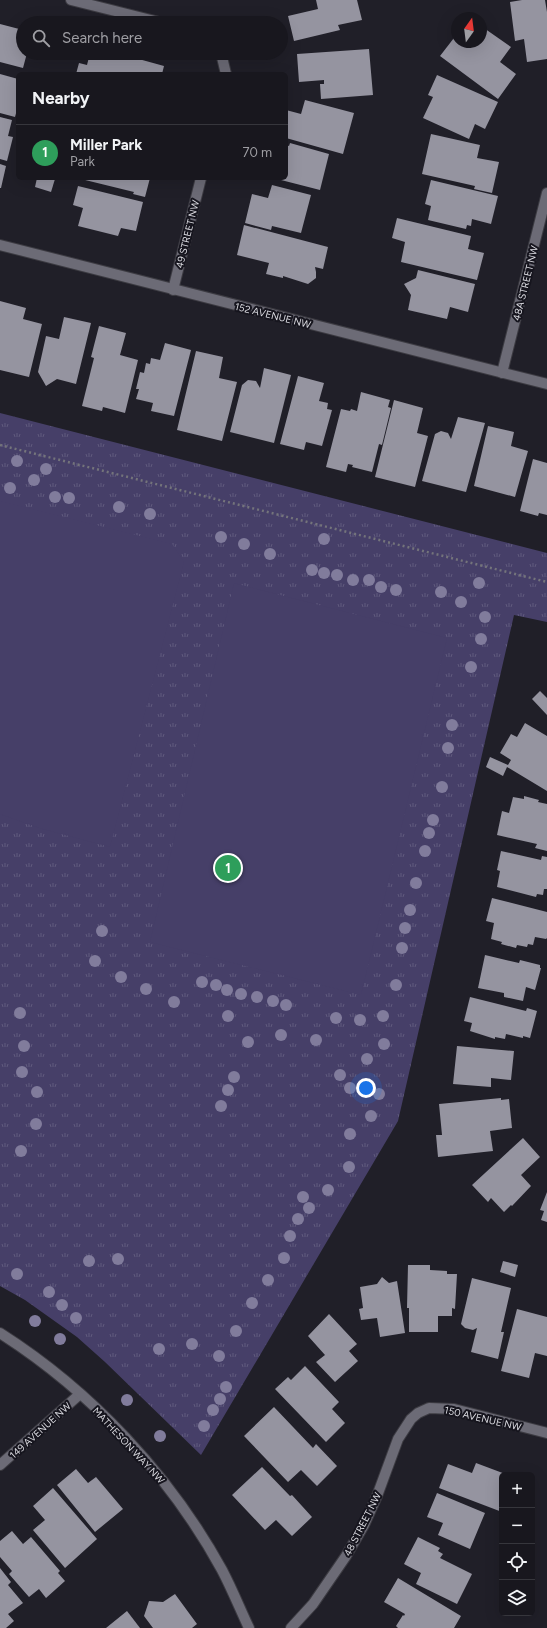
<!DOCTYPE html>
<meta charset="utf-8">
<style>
:root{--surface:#18171e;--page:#212027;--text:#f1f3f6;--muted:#9f9fa4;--line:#36363c;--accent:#0b8043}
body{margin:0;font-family:Figtree,sans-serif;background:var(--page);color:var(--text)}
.controls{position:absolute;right:12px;bottom:12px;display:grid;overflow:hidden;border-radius:6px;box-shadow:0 4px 16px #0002}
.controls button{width:36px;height:36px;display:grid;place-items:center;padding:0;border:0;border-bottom:1px solid var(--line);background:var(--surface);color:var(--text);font:20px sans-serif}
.compass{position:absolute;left:451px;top:12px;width:36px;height:36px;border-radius:50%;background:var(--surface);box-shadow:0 4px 16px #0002;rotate:14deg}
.you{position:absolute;left:366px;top:1088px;width:14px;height:14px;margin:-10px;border:3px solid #fff;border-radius:50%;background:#1a73e8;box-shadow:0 0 0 6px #1a73e833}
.badge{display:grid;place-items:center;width:26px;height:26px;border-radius:50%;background:var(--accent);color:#fff;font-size:13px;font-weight:700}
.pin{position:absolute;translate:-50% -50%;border:2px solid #fff;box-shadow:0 1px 4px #0006}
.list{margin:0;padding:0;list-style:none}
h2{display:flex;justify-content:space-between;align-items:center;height:52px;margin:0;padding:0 16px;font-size:17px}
h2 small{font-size:13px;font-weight:400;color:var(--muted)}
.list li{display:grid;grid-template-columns:26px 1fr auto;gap:12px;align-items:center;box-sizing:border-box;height:56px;padding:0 16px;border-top:1px solid var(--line)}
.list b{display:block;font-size:15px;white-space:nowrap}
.list p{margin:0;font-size:13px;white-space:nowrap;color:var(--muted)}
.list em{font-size:13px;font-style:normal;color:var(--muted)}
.icon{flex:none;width:22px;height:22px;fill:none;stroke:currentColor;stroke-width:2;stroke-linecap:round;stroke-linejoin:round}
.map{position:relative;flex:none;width:547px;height:1628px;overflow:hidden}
.search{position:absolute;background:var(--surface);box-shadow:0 4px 16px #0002;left:16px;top:16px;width:272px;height:44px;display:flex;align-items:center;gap:10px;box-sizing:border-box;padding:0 14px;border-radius:22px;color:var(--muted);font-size:15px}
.panel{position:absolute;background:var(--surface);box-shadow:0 4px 16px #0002;left:16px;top:72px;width:272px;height:108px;border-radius:6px}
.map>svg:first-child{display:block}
.grass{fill:url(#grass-tufts)}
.garden{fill:#463f68}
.building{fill:#9594a0}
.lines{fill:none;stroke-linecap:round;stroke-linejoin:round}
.minor-casing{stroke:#3c3b42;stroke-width:12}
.tertiary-casing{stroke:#3c3b42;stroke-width:12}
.path{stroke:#74747b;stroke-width:2.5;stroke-dasharray:2 3;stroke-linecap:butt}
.minor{stroke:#6c6b76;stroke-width:10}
.tertiary{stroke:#6c6b76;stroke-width:10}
.tree{fill:#817c9c}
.labels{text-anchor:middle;stroke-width:4;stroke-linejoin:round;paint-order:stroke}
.street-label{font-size:10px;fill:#dbdbe1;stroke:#16151e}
</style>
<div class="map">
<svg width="547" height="1628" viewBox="0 0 547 1628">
<defs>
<pattern id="grass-tufts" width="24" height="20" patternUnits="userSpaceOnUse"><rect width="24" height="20" fill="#463f68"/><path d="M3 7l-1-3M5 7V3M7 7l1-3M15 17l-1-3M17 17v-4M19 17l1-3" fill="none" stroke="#605a7d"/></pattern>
</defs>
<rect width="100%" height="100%" fill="#201f28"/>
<!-- grass -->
<path class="grass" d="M0,413L547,553V622L514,615L398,1121L201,1455L105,1362L77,1337L25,1300L0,1286Z"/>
<!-- garden -->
<g class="garden">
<path d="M0,501L172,544L184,562L110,847L39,828L0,814Z"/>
<path d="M234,583L447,638L361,995L150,942Z"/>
</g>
<!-- building -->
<g class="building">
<path d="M316,0H357L362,20L338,25L340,30L294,41L288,16L318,9Z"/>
<path d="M522,0H545L547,12V59L527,62L524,39L515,41L510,2Z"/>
<path d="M0,24L23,30V53H27L23,68L0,62Z"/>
<path d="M481,26L511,47L500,62L516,74L498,99L440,56L457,34V42H481Z"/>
<path d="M369,49L373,95L321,99L320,84H324V80L299,82L297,54Z"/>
<path d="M90,53H117L164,66L162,74H76L79,63L87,65Z"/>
<path d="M0,74L18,79V106L15,117L0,113Z"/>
<path d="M437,75L498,102L485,129L475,124L469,139L423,118L433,97L428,95Z"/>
<path d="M305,100L354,113L343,154L286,138V110L301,114Z"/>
<path d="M0,117L12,120L8,136L13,137L7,161L0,159Z"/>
<path d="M431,134L480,145L477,158L499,162L492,193L474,189L475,186L422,174Z"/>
<path d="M290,143L329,154L320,190L281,180L282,178H286V145L289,146Z"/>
<path d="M0,164L6,166L1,188H0Z"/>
<path d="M37,178L55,179L51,192L35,187Z"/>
<path d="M150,178L145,197L133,194L134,192L81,179Z"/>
<path d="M431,180L498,196L491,224L472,219L471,226L467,225L466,229L428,220L431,206L425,204Z"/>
<path d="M272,185L311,195L301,233L272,226L271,230L245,223L252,194L268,198Z"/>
<path d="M78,186L143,202L136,231L121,228L118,236L78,226L83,208L73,205Z"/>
<path d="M397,218L471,236L468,249L484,253L477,280L401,262L405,242L392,238Z"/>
<path d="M244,225L328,247L323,269L315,267L316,272V278L308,284L283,276V278L266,274L269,263L237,255Z"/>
<path d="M418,270L475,284L468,312L450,307L447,319L408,310L411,295L404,284L416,278Z"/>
<path d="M0,301L26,308L23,319L42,324L29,377L0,370Z"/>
<path d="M64,317L91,323L76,384L57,379L46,386L38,372L46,336L59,339Z"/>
<path d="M99,326L126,333L120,355L138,360L125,413L103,407L102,411L82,406L94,358L91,357Z"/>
<path d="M165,343L191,350L174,416L151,411L153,403L136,399L139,389H136L140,372L144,373L146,363L150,364L151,358L160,360Z"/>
<path d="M196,351L223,357L219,378L237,382L222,441L177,430Z"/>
<path d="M264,368L291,375L274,443L230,432L242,385L248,380L256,381L260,388Z"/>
<path d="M298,376L324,383L319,401L328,403L327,409L332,410L322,446L306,442L304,450L280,444Z"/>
<path d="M361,392L390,400L388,407L391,408L382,445L379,444L372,472L352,467L353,465L348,464L346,472L326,467L341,409L350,411L351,409L357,411Z"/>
<path d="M394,400L423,408L417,433L428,436L415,487L375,477Z"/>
<path d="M458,417L485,423L466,492L422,481L435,434L441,431L448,433L451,439Z"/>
<path d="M488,426L514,432L511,446L528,451L515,497L474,486Z"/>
<path d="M533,459L547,463V515L539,513L538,516L520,511Z"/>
<path d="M540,691L547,698V715L532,699Z"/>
<path d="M525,723L547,736V791L507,767L503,776L486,767L490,757L508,765L511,760L500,753L511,734L517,737Z"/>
<path d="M524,796L539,800L538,802L547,804V851L535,848L537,844L497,835L502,811L509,813L513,797L524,799Z"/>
<path d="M501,851L541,860L542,856L547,857V889H544L543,895L537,894L536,897L497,887L500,871L497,870Z"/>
<path d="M492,898L547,912V938L546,939L535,937L533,945L528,944L527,947L517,945L516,948L501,944L502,942L491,939L494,923L486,921Z"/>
<path d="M485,955L519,963L520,960L540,965V968H541L535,990L526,987L523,1001L504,997V993L478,988Z"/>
<path d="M470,997L526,1011L527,1008L537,1011L530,1038L523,1036V1038L506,1034L505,1039L495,1037V1039L470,1031L472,1023L464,1021Z"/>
<path d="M457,1046L514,1051L511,1080L491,1078V1087L453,1084Z"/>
<path d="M501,1098V1100L509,1099L512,1128L490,1131L493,1151L438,1157L436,1135H442L439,1104Z"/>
<path d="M523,1138L540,1157L521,1175L531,1186L512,1206L511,1205L504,1212L491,1198L488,1202L472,1185Z"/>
<path d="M547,1192V1222L541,1220L544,1211L540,1210Z"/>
<path d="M503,1261L518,1265L515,1277L500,1272Z"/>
<path d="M408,1265H430V1270L447,1271V1274H457L455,1309L452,1308V1316H438V1332H409V1308H407Z"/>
<path d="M382,1277L389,1283L397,1281L405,1333L380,1337L377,1318L361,1320L359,1309L363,1308L360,1287L377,1284Z"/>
<path d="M472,1278L511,1288L501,1332H504L498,1359L471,1352L477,1328L473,1330L465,1328L461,1324Z"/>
<path d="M517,1309L547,1317V1356L535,1353L529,1378L501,1371Z"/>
<path d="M329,1314L357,1344L349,1351L358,1361L335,1382L316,1362L325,1355L308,1336Z"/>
<path d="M305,1366L339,1402L332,1409L345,1423L326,1442L275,1389L288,1377L291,1380Z"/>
<path d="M274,1407L313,1448L316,1444L337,1466L317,1486L301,1470L288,1482L244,1436Z"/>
<path d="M476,1463L508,1475H502V1512L439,1488L448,1464L472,1473Z"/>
<path d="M262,1467L290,1496L292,1495L312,1517L292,1536L276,1520L265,1530L232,1495Z"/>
<path d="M76,1469L88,1483L96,1477L123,1509L95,1532L57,1485Z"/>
<path d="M53,1488L97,1539L65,1568L33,1530L45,1520L33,1506Z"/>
<path d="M437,1493L485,1513L470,1549L438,1535L443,1523L427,1517Z"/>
<path d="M12,1531L23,1544L31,1537L60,1571L58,1573L65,1581L46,1598L39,1589L29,1597L9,1574L12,1571L0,1557V1541Z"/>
<path d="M418,1537L440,1548L438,1551L443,1554L440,1558L472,1574L457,1604L416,1584L421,1573L404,1564Z"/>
<path d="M0,1568L11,1582L8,1585L23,1603L8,1614L14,1621L6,1628H0Z"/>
<path d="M398,1578L461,1616L454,1628H398L396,1626L403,1615L404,1616L405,1614L384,1602Z"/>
<path d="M175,1594L197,1624L192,1628H153L144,1616L149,1601L163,1602Z"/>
<path d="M127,1611L140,1628H106Z"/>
</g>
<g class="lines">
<!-- minor casing -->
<g class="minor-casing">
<g id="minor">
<path d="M71,0L163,23"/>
<path d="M221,53L226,74"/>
<path d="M0,245L547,384"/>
<path d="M173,290L201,178"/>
<path d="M502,373L547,193"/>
<path d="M0,1465L80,1394"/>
<path d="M291,1628L313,1604L346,1556L364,1525L377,1496L398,1439L411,1419L418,1413L429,1408L454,1409L547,1433"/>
</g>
</g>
<!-- tertiary casing -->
<g class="tertiary-casing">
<path id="tertiary" d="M0,1333C91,1391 170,1475 222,1570C232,1589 240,1609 249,1628"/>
</g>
<!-- path -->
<path class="path" d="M0,445L547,582"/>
<!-- minor -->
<use href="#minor" class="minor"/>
<!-- tertiary -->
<use href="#tertiary" class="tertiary"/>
</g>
<!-- trees -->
<g class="tree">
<circle cx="17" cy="461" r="6"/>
<circle cx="46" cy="469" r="6"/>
<circle cx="34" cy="480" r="6"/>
<circle cx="10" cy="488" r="6"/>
<circle cx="55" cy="497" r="6"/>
<circle cx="69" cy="498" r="6"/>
<circle cx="119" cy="507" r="6"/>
<circle cx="150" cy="514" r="6"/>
<circle cx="221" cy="537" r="6"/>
<circle cx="324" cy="539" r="6"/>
<circle cx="244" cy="544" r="6"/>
<circle cx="270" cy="554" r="6"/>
<circle cx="312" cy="570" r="6"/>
<circle cx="324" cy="573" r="6"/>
<circle cx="337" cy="575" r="6"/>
<circle cx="353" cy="580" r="6"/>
<circle cx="369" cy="580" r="6"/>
<circle cx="479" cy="583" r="6"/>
<circle cx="381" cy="587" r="6"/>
<circle cx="396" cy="590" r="6"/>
<circle cx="441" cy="592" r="6"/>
<circle cx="461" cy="602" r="6"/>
<circle cx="485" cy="617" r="6"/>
<circle cx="481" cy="639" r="6"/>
<circle cx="471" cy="667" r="6"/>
<circle cx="452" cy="725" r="6"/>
<circle cx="448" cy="748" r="6"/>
<circle cx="442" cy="787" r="6"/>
<circle cx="433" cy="820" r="6"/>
<circle cx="429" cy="833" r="6"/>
<circle cx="425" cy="851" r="6"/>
<circle cx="416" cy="883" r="6"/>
<circle cx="410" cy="910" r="6"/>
<circle cx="405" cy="928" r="6"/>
<circle cx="102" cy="931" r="6"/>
<circle cx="402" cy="948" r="6"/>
<circle cx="95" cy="961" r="6"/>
<circle cx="121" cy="977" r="6"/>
<circle cx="202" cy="982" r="6"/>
<circle cx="216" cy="985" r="6"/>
<circle cx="396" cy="985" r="6"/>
<circle cx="146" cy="989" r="6"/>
<circle cx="227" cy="990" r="6"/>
<circle cx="241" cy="994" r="6"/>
<circle cx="257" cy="997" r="6"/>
<circle cx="273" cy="1001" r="6"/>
<circle cx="174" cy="1002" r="6"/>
<circle cx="286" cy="1005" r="6"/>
<circle cx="20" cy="1013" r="6"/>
<circle cx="228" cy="1016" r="6"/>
<circle cx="383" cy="1016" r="6"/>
<circle cx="336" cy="1018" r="6"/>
<circle cx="360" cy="1020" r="6"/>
<circle cx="281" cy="1035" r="6"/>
<circle cx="316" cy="1040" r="6"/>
<circle cx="248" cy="1042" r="6"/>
<circle cx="384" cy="1044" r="6"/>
<circle cx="24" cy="1046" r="6"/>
<circle cx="367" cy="1059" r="6"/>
<circle cx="22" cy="1072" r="6"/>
<circle cx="340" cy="1075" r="6"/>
<circle cx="234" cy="1077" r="6"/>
<circle cx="350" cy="1088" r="6"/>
<circle cx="228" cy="1090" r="6"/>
<circle cx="37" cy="1092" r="6"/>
<circle cx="379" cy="1094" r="6"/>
<circle cx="221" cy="1106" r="6"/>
<circle cx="371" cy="1116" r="6"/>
<circle cx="36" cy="1124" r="6"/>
<circle cx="350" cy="1134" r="6"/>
<circle cx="21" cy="1151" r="6"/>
<circle cx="349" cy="1167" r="6"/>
<circle cx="328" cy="1190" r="6"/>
<circle cx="303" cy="1197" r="6"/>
<circle cx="309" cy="1208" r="6"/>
<circle cx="298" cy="1219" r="6"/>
<circle cx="290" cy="1236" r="6"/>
<circle cx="284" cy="1258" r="6"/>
<circle cx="118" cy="1259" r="6"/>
<circle cx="89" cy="1261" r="6"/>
<circle cx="17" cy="1274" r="6"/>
<circle cx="268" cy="1280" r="6"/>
<circle cx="49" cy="1292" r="6"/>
<circle cx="252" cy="1303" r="6"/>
<circle cx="62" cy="1305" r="6"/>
<circle cx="76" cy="1318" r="6"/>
<circle cx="35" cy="1321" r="6"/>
<circle cx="236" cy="1331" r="6"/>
<circle cx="60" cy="1339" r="6"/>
<circle cx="192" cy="1344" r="6"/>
<circle cx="159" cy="1349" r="6"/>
<circle cx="219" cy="1356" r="6"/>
<circle cx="226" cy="1387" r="6"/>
<circle cx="220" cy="1399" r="6"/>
<circle cx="127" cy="1400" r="6"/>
<circle cx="213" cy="1410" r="6"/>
<circle cx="204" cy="1426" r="6"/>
<circle cx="160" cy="1436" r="6"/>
</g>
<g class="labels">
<!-- street labels -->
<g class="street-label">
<text transform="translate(187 234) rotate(-76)" y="4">49 STREET NW</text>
<text transform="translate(525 283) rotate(-76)" y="4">48A STREET NW</text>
<text transform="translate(273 315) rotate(14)" y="4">152 AVENUE NW</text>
<text transform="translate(483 1418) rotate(13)" y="4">150 AVENUE NW</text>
<text transform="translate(40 1430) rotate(-42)" y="4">149 AVENUE NW</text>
<text transform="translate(129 1445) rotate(47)" y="4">MATHESON WAY NW</text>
<text transform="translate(362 1524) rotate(-63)" y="4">48 STREET NW</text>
</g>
</g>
</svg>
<div class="controls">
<button>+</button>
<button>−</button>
<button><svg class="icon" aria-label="locate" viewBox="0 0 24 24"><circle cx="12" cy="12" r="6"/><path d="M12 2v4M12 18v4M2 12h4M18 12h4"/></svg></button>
<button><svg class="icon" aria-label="layers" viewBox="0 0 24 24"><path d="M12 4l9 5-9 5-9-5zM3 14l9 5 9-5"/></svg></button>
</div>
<svg class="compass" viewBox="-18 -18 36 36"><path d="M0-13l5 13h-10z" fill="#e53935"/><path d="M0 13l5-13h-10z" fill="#9f9fa4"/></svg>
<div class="you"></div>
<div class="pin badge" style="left:228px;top:868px;background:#2e9e5b">1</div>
<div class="search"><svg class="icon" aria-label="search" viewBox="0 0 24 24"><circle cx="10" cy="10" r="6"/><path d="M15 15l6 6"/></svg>Search here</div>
<section class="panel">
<h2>Nearby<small></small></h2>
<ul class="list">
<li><span class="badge" style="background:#2e9e5b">1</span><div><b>Miller Park</b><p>Park</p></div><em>70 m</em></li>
</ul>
</section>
</div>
